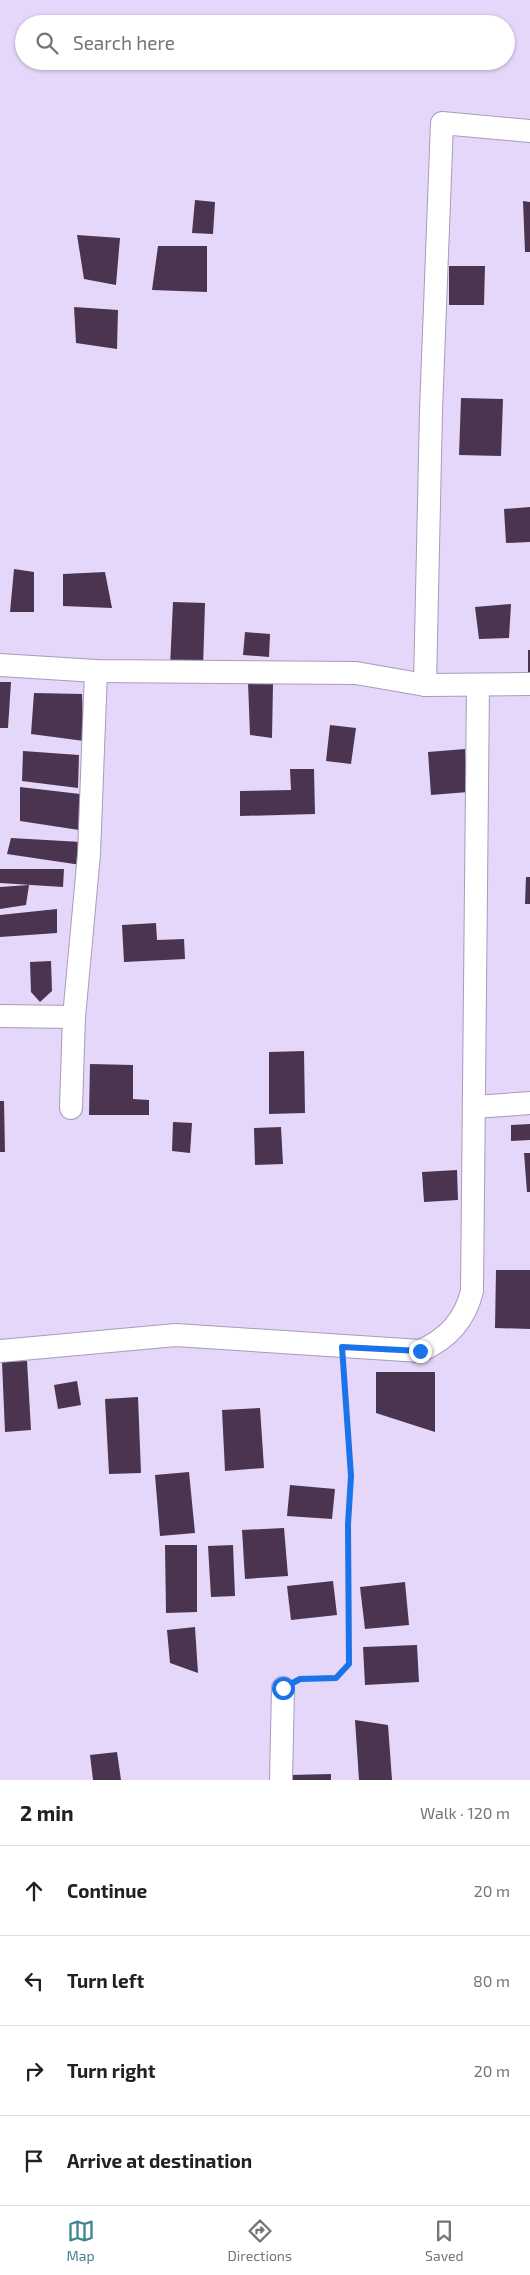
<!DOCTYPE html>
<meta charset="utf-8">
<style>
:root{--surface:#fff;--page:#f2f2f2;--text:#202124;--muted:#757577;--line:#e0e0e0;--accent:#408492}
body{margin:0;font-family:"Exo 2",sans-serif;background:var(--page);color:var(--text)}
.stop{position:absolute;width:15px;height:15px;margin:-11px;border:4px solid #1a73e8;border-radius:50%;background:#fff}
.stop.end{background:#1a73e8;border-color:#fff;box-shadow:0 1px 5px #0008}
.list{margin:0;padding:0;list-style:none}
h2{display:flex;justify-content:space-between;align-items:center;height:65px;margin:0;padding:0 20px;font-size:21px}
h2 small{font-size:16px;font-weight:400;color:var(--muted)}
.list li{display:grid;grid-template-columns:32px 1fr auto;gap:15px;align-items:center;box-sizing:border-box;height:90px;padding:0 20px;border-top:1px solid var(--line)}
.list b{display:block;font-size:19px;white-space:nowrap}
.list em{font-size:16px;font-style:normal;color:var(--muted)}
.icon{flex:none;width:28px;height:28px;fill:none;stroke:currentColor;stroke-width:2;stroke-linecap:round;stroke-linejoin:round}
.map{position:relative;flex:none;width:530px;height:1780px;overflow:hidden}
.search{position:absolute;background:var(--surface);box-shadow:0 1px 4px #0004;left:15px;right:15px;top:15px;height:55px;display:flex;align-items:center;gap:12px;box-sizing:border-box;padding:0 18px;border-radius:28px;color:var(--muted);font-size:19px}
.sheet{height:425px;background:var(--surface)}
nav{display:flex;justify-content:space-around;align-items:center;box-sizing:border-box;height:70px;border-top:1px solid var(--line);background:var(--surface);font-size:14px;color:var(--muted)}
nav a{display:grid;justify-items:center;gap:2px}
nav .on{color:var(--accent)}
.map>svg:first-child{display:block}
.building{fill:#4b344f}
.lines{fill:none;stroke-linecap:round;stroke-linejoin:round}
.minor-casing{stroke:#a99bbb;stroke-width:24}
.path{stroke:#81778f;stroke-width:3;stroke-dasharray:4 2.5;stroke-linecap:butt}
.minor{stroke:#fff;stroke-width:22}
.route{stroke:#1a73e8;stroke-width:6}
</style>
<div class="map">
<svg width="530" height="1780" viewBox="0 0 530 1780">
<rect width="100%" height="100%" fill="#e5d7f9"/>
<!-- building -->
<g class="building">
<path d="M195,200L215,202L213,234L192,233Z"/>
<path d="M523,201L530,202V252H525Z"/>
<path d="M77,235L120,238L116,285L84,279Z"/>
<path d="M158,246H207V292L152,290Z"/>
<path d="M449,266H485L484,305H449Z"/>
<path d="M74,307L118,310L117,349L76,343Z"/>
<path d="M461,398L503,399L501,456L459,455Z"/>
<path d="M530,507V542L506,543L504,509Z"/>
<path d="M14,569L34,572V612H10Z"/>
<path d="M105,572L112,608L63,606V574Z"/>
<path d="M173,602L205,603L203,668L170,667Z"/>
<path d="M511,604L509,638L479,639L475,607Z"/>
<path d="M245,632L270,634L269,657L243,655Z"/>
<rect x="528" y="650" width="2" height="25"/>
<path d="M0,682H11L8,728H0Z"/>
<path d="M248,682L273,684L272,738L250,735Z"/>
<path d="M34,693L82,694L84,741L31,734Z"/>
<path d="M330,725L356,728L351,764L326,761Z"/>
<path d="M465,749L468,792L431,795L428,752Z"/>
<path d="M23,751L79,755L78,788L22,781Z"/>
<path d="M290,769H314L315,814L240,816V791L291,790Z"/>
<path d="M20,787L80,794L79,830L20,821Z"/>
<path d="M11,838L81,842V865L7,854Z"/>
<path d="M0,869H64L63,887L0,883Z"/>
<path d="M526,877H530V904H525Z"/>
<path d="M29,885L26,905L0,909V887Z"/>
<path d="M57,909V933L0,937V915Z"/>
<path d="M156,923L157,940L184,939L185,959L124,962L122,925Z"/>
<path d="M51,961L52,991L40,1002L31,992L30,962Z"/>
<path d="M304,1051L305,1113L269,1114V1052Z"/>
<path d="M90,1064L133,1065V1099L149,1100V1115H89Z"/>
<path d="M0,1101H4L5,1152H0Z"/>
<path d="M173,1122L192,1123L190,1153L172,1151Z"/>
<path d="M530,1124V1140L511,1141V1125Z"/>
<path d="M281,1127L283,1164L255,1165L254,1128Z"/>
<path d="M524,1153H530V1192H527Z"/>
<path d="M457,1170L458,1200L424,1202L422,1172Z"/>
<path d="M496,1270H530V1329L495,1328Z"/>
<path d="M27,1361L31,1430L5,1432L2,1362Z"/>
<path d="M376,1372H435V1432L376,1413Z"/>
<path d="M77,1381L81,1405L58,1409L54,1385Z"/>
<path d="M138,1397L141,1473L109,1474L105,1399Z"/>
<path d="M260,1408L264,1468L225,1471L222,1410Z"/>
<path d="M189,1472L195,1533L160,1536L155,1475Z"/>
<path d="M290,1485L335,1489L332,1519L287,1516Z"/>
<path d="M284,1528L288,1576L245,1579L242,1530Z"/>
<path d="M165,1545H197V1612L166,1613Z"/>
<path d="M233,1545L235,1596L211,1597L208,1546Z"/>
<path d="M333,1581L337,1615L291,1620L287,1586Z"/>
<path d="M405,1582L409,1625L365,1629L360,1587Z"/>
<path d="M195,1627L198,1673L170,1663L167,1630Z"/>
<path d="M417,1645L419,1682L365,1685L363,1647Z"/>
<path d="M355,1720L388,1725L392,1780H359Z"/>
<path d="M117,1752L121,1780H93L90,1755Z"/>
<path d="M331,1774V1780H290V1775Z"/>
</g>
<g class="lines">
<!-- minor casing -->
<g class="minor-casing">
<g id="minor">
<path d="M0,665L96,671L356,673L425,685L530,684"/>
<path d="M425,685L431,411L442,123L530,131"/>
<path d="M0,1016L74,1017"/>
<path d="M475,1107L530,1103"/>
<path d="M71,1108L74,1017L89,854L96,671"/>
<path d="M0,1351L176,1335L420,1351C448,1339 465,1320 472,1291L478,685"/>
<path d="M281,1780L283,1688"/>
</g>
</g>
<!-- path -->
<path class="path" d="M304,1679H336L349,1664L348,1524L351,1476L344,1370"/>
<!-- minor -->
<use href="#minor" class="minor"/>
</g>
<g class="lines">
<!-- route -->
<path class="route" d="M283,1688L300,1679L336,1678L349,1664L348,1524L351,1476L342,1347L420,1351"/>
</g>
</svg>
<div class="stop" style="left:283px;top:1688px"></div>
<div class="stop end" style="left:420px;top:1351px"></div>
<div class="search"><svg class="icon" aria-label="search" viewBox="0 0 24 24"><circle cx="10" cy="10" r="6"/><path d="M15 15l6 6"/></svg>Search here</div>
</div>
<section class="sheet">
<h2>2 min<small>Walk · 120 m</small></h2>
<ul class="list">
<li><svg class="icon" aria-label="ahead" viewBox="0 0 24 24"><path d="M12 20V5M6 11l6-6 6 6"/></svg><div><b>Continue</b></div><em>20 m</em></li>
<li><svg class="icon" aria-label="left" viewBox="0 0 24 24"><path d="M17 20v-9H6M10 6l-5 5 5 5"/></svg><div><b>Turn left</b></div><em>80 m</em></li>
<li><svg class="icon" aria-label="right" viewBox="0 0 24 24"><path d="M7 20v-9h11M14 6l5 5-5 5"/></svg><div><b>Turn right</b></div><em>20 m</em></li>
<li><svg class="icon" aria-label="arrive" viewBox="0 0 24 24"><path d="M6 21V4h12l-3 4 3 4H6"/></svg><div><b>Arrive at destination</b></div></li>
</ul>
</section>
<nav>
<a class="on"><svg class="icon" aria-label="map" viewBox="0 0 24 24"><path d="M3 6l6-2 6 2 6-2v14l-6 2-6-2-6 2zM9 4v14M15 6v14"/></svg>Map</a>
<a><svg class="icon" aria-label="directions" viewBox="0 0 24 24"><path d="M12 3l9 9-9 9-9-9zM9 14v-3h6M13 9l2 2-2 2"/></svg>Directions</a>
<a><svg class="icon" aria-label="saved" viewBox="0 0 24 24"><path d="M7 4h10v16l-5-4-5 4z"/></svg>Saved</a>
</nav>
